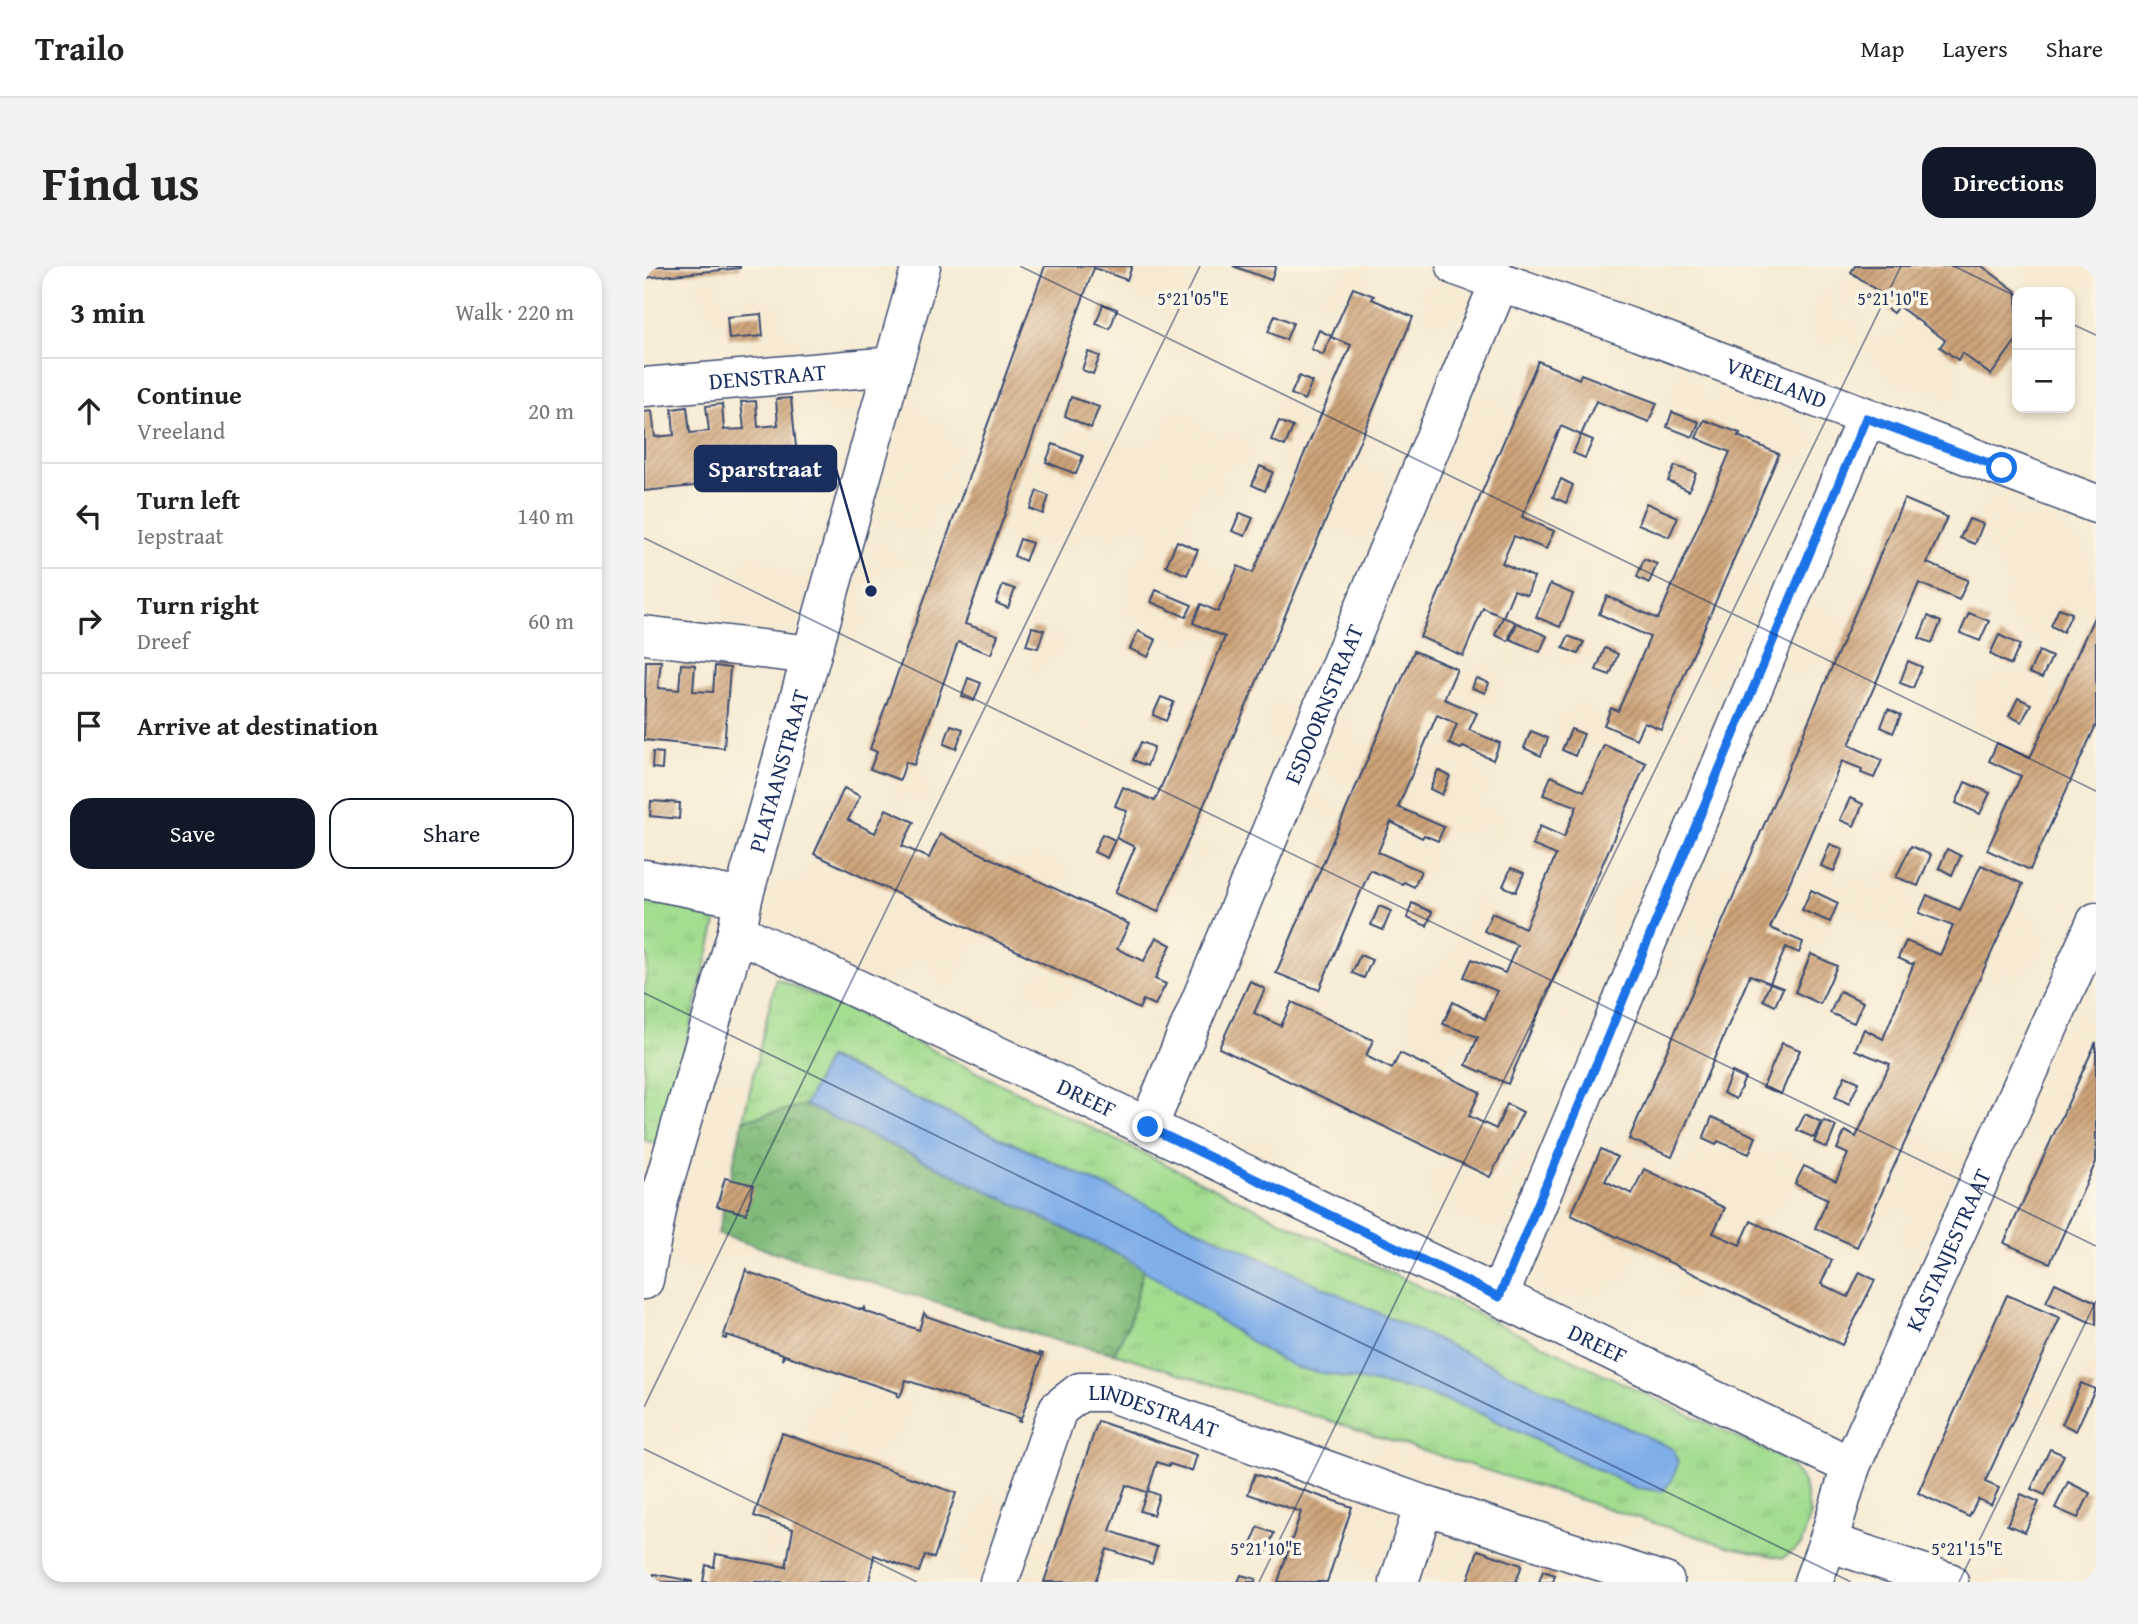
<!DOCTYPE html>
<meta charset="utf-8">
<style>
:root{--surface:#fff;--page:#f2f2f2;--text:#222;--muted:#767676;--line:#e0e0e0;--accent:#111827}
body{margin:0;font-family:"Gentium Book Plus",serif;background:var(--page);color:var(--text)}
.controls{position:absolute;right:21px;top:21px;display:grid;overflow:hidden;border-radius:14px;box-shadow:0 4px 10px #0003}
.controls button{width:63px;height:63px;display:grid;place-items:center;padding:0;border:0;border-bottom:2px solid var(--line);background:var(--surface);color:var(--text);font:35px sans-serif}
.stop{position:absolute;width:21px;height:21px;margin:-16px;border:5px solid #1a73e8;border-radius:50%;background:#fff}
.stop.end{background:#1a73e8;border-color:#fff;box-shadow:0 2px 7px #0008}
.list{margin:0;padding:0;list-style:none}
h2{display:flex;justify-content:space-between;align-items:center;height:91px;margin:0;padding:0 28px;font-size:30px}
h2 small{font-size:23px;font-weight:400;color:var(--muted)}
.list li{display:grid;grid-template-columns:46px 1fr auto;gap:21px;align-items:center;box-sizing:border-box;height:105px;padding:0 28px;border-top:2px solid var(--line)}
.list b{display:block;font-size:26px;white-space:nowrap}
.list p{margin:0;font-size:23px;white-space:nowrap;color:var(--muted)}
.list em{font-size:23px;font-style:normal;color:var(--muted)}
.actions{display:flex;gap:14px;padding:21px 28px}
.actions a{flex:1;padding:16px 0;border:2px solid var(--accent);border-radius:21px;text-align:center;font-size:24px;color:var(--accent)}
.actions .main{background:var(--accent);color:#fff}
.icon{flex:none;width:38px;height:38px;fill:none;stroke:currentColor;stroke-width:2;stroke-linecap:round;stroke-linejoin:round}
.map{position:relative;flex:none;width:1452px;height:1316px;overflow:hidden;border-radius:21px}
header{display:flex;align-items:center;gap:42px;box-sizing:border-box;height:98px;padding:0 35px;background:var(--surface);border-bottom:2px solid var(--line)}
header strong{font-size:33px}
nav{display:flex;gap:38px;margin-inline-start:auto;font-size:24px}
.intro{display:flex;align-items:center;justify-content:space-between;box-sizing:border-box;height:168px;padding:0 42px}
h1{margin:0;font-size:49px}
.button{padding:18px 32px;border-radius:21px;background:var(--accent);color:#fff;font-size:24px;font-weight:700}
main{display:flex;gap:42px;padding:0 42px}
aside{flex:1;background:var(--surface);border-radius:21px;box-shadow:0 4px 10px #0003}
.map>svg:first-child{display:block}
.grass{fill:url(#grass-tufts);stroke:#5e8677;stroke-width:2}
.forest{fill:url(#forest-crowns);stroke:#4e766c;stroke-width:2}
.water{fill:#7faee9;stroke:#4d6ea4;stroke-width:2}
.building{fill:url(#building-hatch)}
.lines{fill:none;stroke-linecap:round;stroke-linejoin:round}
.minor-casing{stroke:#3c4b6f;stroke-width:41}
.tertiary-casing{stroke:#3c4b6f;stroke-width:41}
.minor{stroke:#fff;stroke-width:38}
.tertiary{stroke:#fff;stroke-width:38}
.route{stroke:#1a73e8;stroke-width:9}
.ticks{fill:none;stroke:#1b2f5e;stroke-width:2;stroke-opacity:0.45}
.labels{text-anchor:middle;stroke-width:7;stroke-linejoin:round;paint-order:stroke}
.street-label{font-size:23px;fill:#1b2f5e;stroke:#fcf5e5}
.ticks-label{font-size:18px;text-anchor:middle;fill:#1b2f5e;stroke:#fcf5e5;stroke-width:7;stroke-linejoin:round;paint-order:stroke}
.leader{fill:none;stroke:#1b2f5e;stroke-width:2.5}
.callout-dot{fill:#1b2f5e;stroke:#fcf5e5;stroke-width:2.5}
.callout{fill:#1b2f5e;stroke:#1b2f5e;stroke-width:2.5}
.callout-label{font-size:24px;text-anchor:middle;font-weight:bold;fill:#fff}
</style>
<header>
<strong>Trailo</strong>
<nav><a>Map</a><a>Layers</a><a>Share</a></nav>
</header>
<div class="intro"><h1>Find us</h1><a class="button">Directions</a></div>
<main>
<aside>
<h2>3 min<small>Walk · 220 m</small></h2>
<ul class="list">
<li><svg class="icon" aria-label="ahead" viewBox="0 0 24 24"><path d="M12 20V5M6 11l6-6 6 6"/></svg><div><b>Continue</b><p>Vreeland</p></div><em>20 m</em></li>
<li><svg class="icon" aria-label="left" viewBox="0 0 24 24"><path d="M17 20v-9H6M10 6l-5 5 5 5"/></svg><div><b>Turn left</b><p>Iepstraat</p></div><em>140 m</em></li>
<li><svg class="icon" aria-label="right" viewBox="0 0 24 24"><path d="M7 20v-9h11M14 6l5 5-5 5"/></svg><div><b>Turn right</b><p>Dreef</p></div><em>60 m</em></li>
<li><svg class="icon" aria-label="arrive" viewBox="0 0 24 24"><path d="M6 21V4h12l-3 4 3 4H6"/></svg><div><b>Arrive at destination</b></div></li>
</ul>
<div class="actions"><a class="main">Save</a><a>Share</a></div>
</aside>
<div class="map">
<svg width="1452" height="1316" viewBox="0 0 1452 1316">
<defs>
<pattern id="grass-tufts" width="24" height="20" patternUnits="userSpaceOnUse" patternTransform="scale(1.75)"><rect width="24" height="20" fill="#a2dd90"/><path d="M3 7l-1-3M5 7V3M7 7l1-3M15 17l-1-3M17 17v-4M19 17l1-3" fill="none" stroke="#8bbe7f"/></pattern>
<pattern id="forest-crowns" width="20" height="18" patternUnits="userSpaceOnUse" patternTransform="scale(1.75)"><rect width="20" height="18" fill="#81bc7a"/><path d="M2 6a3 3 0 1 1 6 0M12 15a3 3 0 1 1 6 0" fill="none" stroke="#699967"/></pattern>
<pattern id="building-hatch" width="6" height="6" patternUnits="userSpaceOnUse" patternTransform="scale(1.75)"><rect width="6" height="6" fill="#cea378"/><path d="M-1 1l2-2M0 6l6-6M5 7l2-2" fill="none" stroke="#a68566"/></pattern>
</defs>
<rect width="100%" height="100%" fill="#fcf5e5"/>
<filter id="ink" filterUnits="userSpaceOnUse"><feTurbulence type="fractalNoise" baseFrequency=".0143" numOctaves="2"/><feDisplacementMap in="SourceGraphic" scale="14" xChannelSelector="R" yChannelSelector="G"/><feConvolveMatrix kernelMatrix="1 2 1 2 8 2 1 2 1" color-interpolation-filters="sRGB"/></filter>
<filter id="wash" filterUnits="userSpaceOnUse"><feTurbulence type="fractalNoise" baseFrequency=".00686" numOctaves="4" result="noise"/><feDisplacementMap in="SourceGraphic" scale="28" xChannelSelector="R" yChannelSelector="G"/><feGaussianBlur stdDeviation="1.57" result="paint"/><feColorMatrix in="noise" values="0 0 0 0 0 0 0 0 0 0 0 0 0 0 0 0 0 1.4 0 .05"/><feComposite in="paint" operator="in"/></filter>
<g filter="url(#wash)">
<rect width="100%" height="100%" fill="#f6ead2"/>
<!-- grass -->
<g class="grass">
<path d="M0,628L75,645L17,879L0,874V727L4,692L0,685Z"/>
<path d="M132,712L228,755L640,956L1143,1195L1160,1217L1166,1251L1157,1279L1139,1292L1086,1281L470,1087L486,1055L499,1003L624,1087L777,1126L827,1143L992,1222L1034,1197L1028,1183L185,792L161,839L99,854Z"/>
</g>
<!-- forest -->
<path class="forest" d="M161,839L313,910L482,992L499,1003L486,1055L470,1087L413,1075L74,968L99,854Z"/>
<!-- water -->
<path class="water" d="M184,792L1029,1183L1034,1197L1029,1212L1019,1225L992,1222L827,1143L777,1126L653,1102L624,1087L482,992L313,910L161,839Z"/>
<g id="blocks">
<!-- building -->
<g class="building">
<path d="M0,0H96V2L0,12Z"/>
<path d="M401,0H488L483,14L450,2L321,358L354,369L347,388L314,376L270,499L262,496L256,514L226,503L233,486L226,483Z"/>
<path d="M589,0H632L627,14Z"/>
<path d="M1211,0H1338L1373,26V73L1347,109L1318,87L1314,94L1296,81L1301,74L1254,40L1249,47L1231,34L1236,27L1207,6Z"/>
<path d="M709,22L730,30L728,33L769,51L514,646L471,627L491,581L472,572L483,545L471,540L479,521L511,535L581,371L549,357L550,354L557,338L574,346L594,300L609,307L707,79L687,71Z"/>
<path d="M459,38L473,43L466,63L452,58Z"/>
<path d="M117,48L119,70L85,73L83,51Z"/>
<path d="M631,49L649,57L642,74L624,66Z"/>
<path d="M675,64L687,70L679,89L667,83Z"/>
<path d="M444,86L456,90L449,108L438,104Z"/>
<path d="M894,95L935,113L937,108L1013,137L1005,156L952,135L937,169L949,174L941,192L929,187L937,169L917,160L878,251L910,265L902,283L870,270L858,297L890,311L883,329L870,324L859,351L839,342L819,390L776,371Z"/>
<path d="M655,110L668,116L660,134L647,128Z"/>
<path d="M427,131L455,141L447,162L421,150Z"/>
<path d="M147,132L155,210L0,225V146L8,145L11,171L30,169L28,143L43,141L46,167L65,165L62,140L78,138L80,164L100,163L97,136L112,135L114,161L134,159L132,133Z"/>
<path d="M1028,146L1055,156L1049,171L1023,161Z"/>
<path d="M1060,154L1096,167L1094,170L1135,188L1017,463L1000,456L992,473L960,459L967,442L974,445L1006,371L955,348L963,330L1014,353L1086,186L1052,172Z"/>
<path d="M635,155L649,161L641,180L627,174Z"/>
<path d="M409,178L439,190L432,208L402,196Z"/>
<path d="M616,200L629,206L621,225L608,219Z"/>
<path d="M1031,200L1052,207L1045,225L1024,215Z"/>
<path d="M917,213L929,219L922,237L909,231Z"/>
<path d="M393,225L405,230L399,248L386,243Z"/>
<path d="M1260,233L1303,251L1283,297L1324,314L1315,334L1275,317L1205,479L1238,494L1230,512L1217,507L1218,503L1198,495L1126,662L1159,676L1155,687L1142,681L1126,717L1106,709L1028,891L985,873Z"/>
<path d="M1002,237L1034,251L1025,271L994,258Z"/>
<path d="M596,247L609,252L601,270L588,265Z"/>
<path d="M1325,253L1339,258L1331,278L1316,272Z"/>
<path d="M376,273L388,277L381,295L370,290Z"/>
<path d="M533,275L554,284L543,309L522,300Z"/>
<path d="M1000,293L1013,298L1005,317L993,311Z"/>
<path d="M906,318L929,328L916,361L892,351Z"/>
<path d="M359,319L371,323L364,342L352,337Z"/>
<path d="M512,324L548,339L542,351L507,336Z"/>
<path d="M1415,342L1428,347L1419,366L1407,360Z"/>
<path d="M1325,347L1345,355L1336,375L1316,367Z"/>
<path d="M1452,347V459L1386,604L1343,584L1377,510L1345,495L1353,477L1386,492Z"/>
<path d="M1284,350L1297,356L1288,377L1275,372Z"/>
<path d="M859,351L871,356L864,375L851,369Z"/>
<path d="M873,357L903,370L896,386L866,373Z"/>
<path d="M388,361L400,364L394,382L382,379Z"/>
<path d="M494,365L512,374L504,391L486,383Z"/>
<path d="M1355,369L1376,379L1367,399L1346,388Z"/>
<path d="M924,370L940,376L934,388L919,382Z"/>
<path d="M961,382L974,388L966,409L952,404Z"/>
<path d="M770,385L813,403L800,433L833,447L825,464L856,477L849,494L819,481L817,483L805,478L813,458L793,449L754,541L800,561L794,575L780,569L778,572L747,556L734,586L777,605L770,621L760,616L758,618L726,604L675,724L632,707Z"/>
<path d="M1395,385L1408,391L1398,412L1385,407Z"/>
<path d="M2,395H17L14,422L35,424L37,398L51,399L49,425L69,426L71,400L86,402L80,482L0,474Z"/>
<path d="M1264,395L1278,401L1269,422L1256,417Z"/>
<path d="M324,412L337,417L330,435L318,430Z"/>
<path d="M832,412L845,417L841,427L828,422Z"/>
<path d="M517,431L530,436L522,455L509,449Z"/>
<path d="M1374,432L1387,438L1378,456L1365,450Z"/>
<path d="M1244,443L1257,449L1249,467L1237,461Z"/>
<path d="M307,459L319,463L312,483L300,478Z"/>
<path d="M927,463L940,468L931,490L918,484Z"/>
<path d="M887,465L904,472L897,490L880,482Z"/>
<path d="M497,476L510,481L503,500L489,494Z"/>
<path d="M960,479L1002,497L864,818L822,799L834,771L799,758L809,736L841,753L853,725L820,711L828,693L861,707L873,679L840,665L848,647L881,662L912,589L888,579L896,560L920,571L933,540L899,529L907,510L940,525Z"/>
<path d="M9,486L19,487L18,503L8,502Z"/>
<path d="M794,504L806,510L798,529L786,523Z"/>
<path d="M1321,516L1346,527L1336,548L1312,537Z"/>
<path d="M200,522L216,530L204,554L231,567L242,543L270,556L258,580L285,592L296,568L471,651L485,658L473,683L500,695L512,671L527,679L511,713L522,718L511,739L499,734L495,743L170,588Z"/>
<path d="M1206,532L1219,538L1210,560L1196,554Z"/>
<path d="M7,535L36,537L35,553L6,550Z"/>
<path d="M458,568L471,574L463,592L450,586Z"/>
<path d="M1186,578L1199,583L1190,605L1177,600Z"/>
<path d="M1267,580L1287,589L1274,620L1252,611Z"/>
<path d="M1303,583L1317,590L1308,609L1295,602Z"/>
<path d="M1337,599L1379,618L1213,981L1171,962L1184,933L1151,918L1160,900L1192,915L1204,888L1193,883L1201,865L1212,871L1246,798L1211,784L1220,763L1239,773L1270,697L1267,698L1254,692L1262,675L1296,689L1309,660L1275,647L1283,629L1316,644Z"/>
<path d="M867,602L880,607L872,626L859,620Z"/>
<path d="M1167,624L1194,637L1186,656L1158,644Z"/>
<path d="M768,637L788,646L783,660L763,652Z"/>
<path d="M735,640L747,645L739,664L727,659Z"/>
<path d="M1167,688L1193,700L1176,738L1151,726Z"/>
<path d="M716,689L728,694L720,712L708,707Z"/>
<path d="M606,715L621,723L610,747L637,760L648,736L729,774L722,790L748,803L756,787L836,826L825,850L852,863L863,838L879,846L846,911L575,782Z"/>
<path d="M1126,717L1139,722L1131,740L1119,734Z"/>
<path d="M1196,725L1219,736L1210,757L1186,747Z"/>
<path d="M1452,776V896L1406,997L1360,977Z"/>
<path d="M1138,777L1156,784L1137,828L1119,821Z"/>
<path d="M1088,806L1101,812L1092,833L1079,827Z"/>
<path d="M1201,810L1215,816L1205,838L1191,831Z"/>
<path d="M1161,848L1177,856L1170,872L1153,864Z"/>
<path d="M1068,851L1112,871L1105,888L1074,875L1072,879L1059,873Z"/>
<path d="M1180,855L1192,860L1183,882L1170,876Z"/>
<path d="M957,883L973,891L961,915L988,928L1000,903L1081,942L1069,967L1096,979L1107,955L1175,987L1188,994L1177,1018L1204,1031L1216,1006L1231,1014L1198,1079L927,949Z"/>
<path d="M81,912L110,919L102,948L73,940Z"/>
<path d="M102,1003L104,1006L218,1044L221,1040L220,1045L275,1064L280,1047L282,1050L340,1070L396,1089V1087L399,1088L376,1156L374,1155L375,1152L262,1114L256,1131L253,1130L254,1127L141,1089L138,1094L139,1088L83,1069L82,1073L79,1072Z"/>
<path d="M1411,1017L1452,1036V1059L1402,1036Z"/>
<path d="M1363,1029L1416,1052L1341,1216L1355,1222L1347,1239L1334,1233L1325,1251L1274,1227Z"/>
<path d="M1437,1117L1451,1123L1432,1165L1418,1158Z"/>
<path d="M454,1155L553,1189L548,1205L526,1198L525,1200L513,1196L504,1225L515,1229L509,1249L496,1245L503,1226L482,1219L466,1265L513,1281L508,1298L463,1283L451,1316H400Z"/>
<path d="M138,1167L312,1227L290,1292L281,1289L275,1306L230,1289L225,1316H59L62,1299L70,1301L72,1288L142,1301L149,1263L110,1250Z"/>
<path d="M1406,1183L1420,1189L1401,1229L1387,1223Z"/>
<path d="M611,1208L708,1241L683,1316H634L657,1246L604,1228Z"/>
<path d="M1424,1216L1446,1227L1434,1252L1411,1242Z"/>
<path d="M1377,1228L1395,1236L1381,1266L1363,1259Z"/>
<path d="M614,1261L630,1267L622,1287L606,1281Z"/>
<path d="M834,1284L878,1299L872,1316H823Z"/>
<path d="M899,1305L911,1309L909,1316H895Z"/>
<path d="M10,1308L48,1315V1316H8Z"/>
<path d="M597,1309L612,1313L611,1316H594Z"/>
</g>
</g>
</g>
<g filter="url(#ink)">
<use href="#blocks" fill-opacity="0" stroke="#3c4b6f" stroke-width="2"/>
<g class="lines">
<!-- minor casing -->
<g class="minor-casing">
<g id="minor">
<path id="s1" d="M812,0L996,65L1452,238"/>
<path id="s2" d="M0,121L249,100"/>
<path d="M0,369L167,389"/>
<path d="M0,613L99,632"/>
<path id="s3" d="M93,666L504,861L1207,1200"/>
<path id="s4" d="M504,861L856,15"/>
<path d="M855,1030L1222,152"/>
<path d="M1184,1276L1305,1316"/>
<path id="s5" d="M355,1316L414,1143L436,1126H465L780,1239"/>
<path d="M755,1316L780,1239L1021,1316"/>
<path id="s6" d="M1169,1316L1184,1276L1207,1200L1452,656"/>
</g>
</g>
<!-- tertiary casing -->
<g class="tertiary-casing">
<g id="tertiary">
<path id="s7" d="M0,1014L15,934L93,666L99,632L277,0"/>
</g>
</g>
<!-- minor -->
<use href="#minor" class="minor"/>
<!-- tertiary -->
<use href="#tertiary" class="tertiary"/>
</g>
</g>
<g class="lines" filter="url(#ink)">
<!-- route -->
<path class="route" d="M504,861L855,1031L1222,152L1358,202"/>
</g>
<!-- ticks -->
<path class="ticks" d="M376,0L1452,525M1310,0L1373,31M1426,57L1452,69M0,272L1452,980M0,727L1207,1316M0,1141L556,0M0,1183L273,1316M615,1316L1257,0M1315,1316L1452,1035"/>
<g class="labels">
<!-- street labels -->
<g class="street-label">
<text dy="8" stroke="none"><textPath href="#s2" startOffset="124">DENSTRAAT</textPath></text>
<text dy="8" stroke="none"><textPath href="#s1" startOffset="341">VREELAND</textPath></text>
<text dy="8" stroke="none"><textPath href="#s4" startOffset="458">ESDOORNSTRAAT</textPath></text>
<text dy="8" stroke="none"><textPath href="#s7" startOffset="527">PLATAANSTRAAT</textPath></text>
<text dy="8" stroke="none"><textPath href="#s3" startOffset="387">DREEF</textPath></text>
<text dy="8" stroke="none"><textPath href="#s6" startOffset="359">KASTANJESTRAAT</textPath></text>
<text dy="8" stroke="none"><textPath href="#s3" startOffset="954">DREEF</textPath></text>
<text dy="8" stroke="none"><textPath href="#s5" startOffset="287">LINDESTRAAT</textPath></text>
</g>
</g>
<g class="ticks-label">
<text x="549" y="39">5°21'05"E</text>
<text x="1249" y="39">5°21'10"E</text>
<text x="622" y="1289">5°21'10"E</text>
<text x="1323" y="1289">5°21'15"E</text>
</g>
<!-- callouts -->
<path class="leader" d="M227 325L192 203"/>
<circle class="callout-dot" cx="227" cy="325" r="7"/>
<rect class="callout" x="51" y="180" width="141" height="45" rx="7"/>
<g class="callout-label">
<text x="121" y="211">Sparstraat</text>
</g>
</svg>
<div class="controls">
<button>+</button>
<button>−</button>
</div>
<div class="stop" style="left:1358px;top:202px"></div>
<div class="stop end" style="left:504px;top:861px"></div>
</div>
</main>
